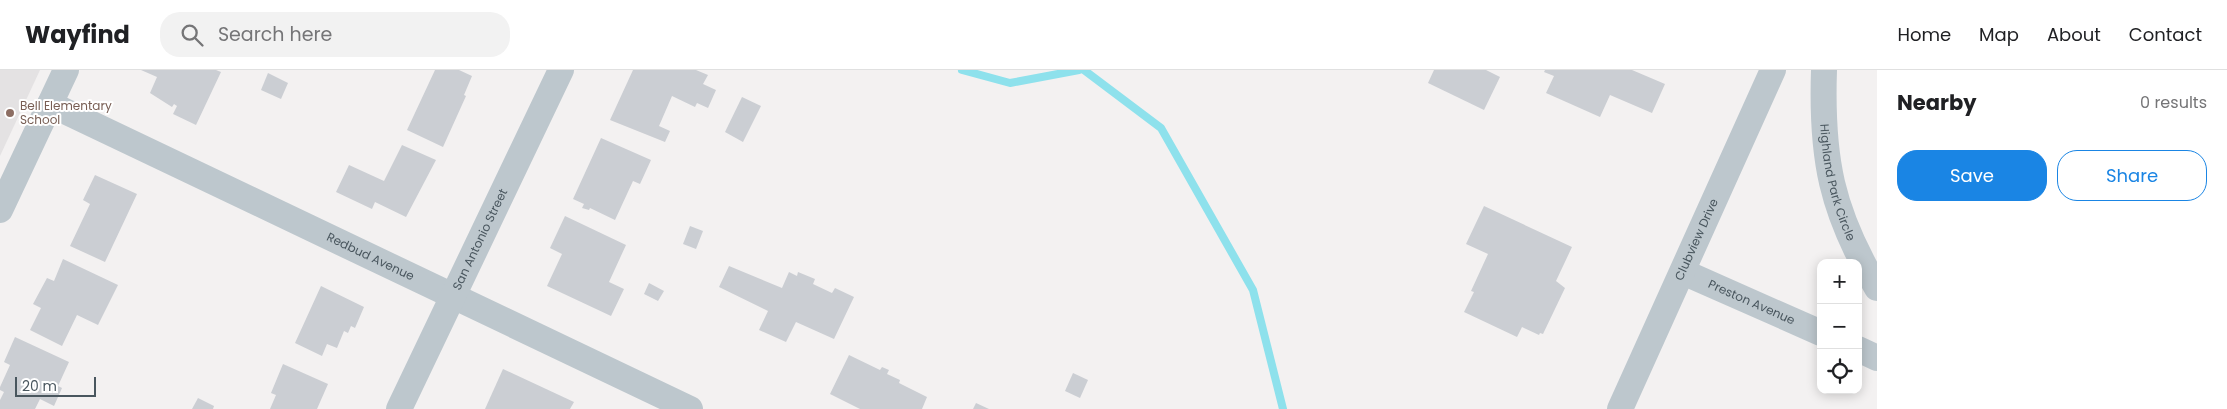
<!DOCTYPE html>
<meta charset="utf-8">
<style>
:root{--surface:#fff;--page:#f2f2f2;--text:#202124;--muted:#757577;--line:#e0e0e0;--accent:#1a85e4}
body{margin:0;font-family:Poppins,sans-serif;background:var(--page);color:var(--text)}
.controls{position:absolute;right:15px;bottom:15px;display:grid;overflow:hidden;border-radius:10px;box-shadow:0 2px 12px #0003}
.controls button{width:45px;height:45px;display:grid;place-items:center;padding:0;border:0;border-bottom:1px solid var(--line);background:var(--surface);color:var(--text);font:25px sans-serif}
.scale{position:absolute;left:15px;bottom:12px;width:81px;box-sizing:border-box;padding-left:5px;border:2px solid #49565e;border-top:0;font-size:14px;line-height:18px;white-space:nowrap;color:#49565e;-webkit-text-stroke:4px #fff;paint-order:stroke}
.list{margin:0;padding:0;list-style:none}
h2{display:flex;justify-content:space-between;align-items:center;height:65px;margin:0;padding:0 20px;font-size:21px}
h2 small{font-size:16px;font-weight:400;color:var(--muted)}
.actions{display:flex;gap:10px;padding:15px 20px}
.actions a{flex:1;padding:11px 0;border:1px solid var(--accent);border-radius:20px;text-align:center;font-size:18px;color:var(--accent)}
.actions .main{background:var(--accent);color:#fff}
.icon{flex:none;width:28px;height:28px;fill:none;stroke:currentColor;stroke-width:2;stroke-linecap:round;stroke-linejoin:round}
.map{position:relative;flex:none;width:1877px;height:339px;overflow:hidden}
header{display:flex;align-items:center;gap:30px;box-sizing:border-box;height:70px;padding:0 25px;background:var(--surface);border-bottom:1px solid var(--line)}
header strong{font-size:24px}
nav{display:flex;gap:28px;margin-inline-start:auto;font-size:18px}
.search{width:350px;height:45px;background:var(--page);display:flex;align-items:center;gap:12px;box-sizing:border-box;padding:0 18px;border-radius:20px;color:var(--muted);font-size:19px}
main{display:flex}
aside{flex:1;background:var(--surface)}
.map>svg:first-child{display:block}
.education{fill:#e4e2e3}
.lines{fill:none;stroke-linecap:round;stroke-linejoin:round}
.stream{stroke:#8ee1ec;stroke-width:8}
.building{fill:#cbced3}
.street{stroke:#bdc7cd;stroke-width:26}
.education-dot{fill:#8d6e63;stroke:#fff;stroke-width:2}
.labels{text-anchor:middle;stroke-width:4;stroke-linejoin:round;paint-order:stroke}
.education-label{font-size:12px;fill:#785e54;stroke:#fff;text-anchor:start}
.street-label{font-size:12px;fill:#49565e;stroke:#fff}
</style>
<header>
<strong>Wayfind</strong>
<div class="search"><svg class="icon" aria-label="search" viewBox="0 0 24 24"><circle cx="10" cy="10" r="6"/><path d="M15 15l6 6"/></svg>Search here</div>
<nav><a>Home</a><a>Map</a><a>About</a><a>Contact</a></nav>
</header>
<main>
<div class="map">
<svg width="1877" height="339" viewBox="0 0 1877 339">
<rect width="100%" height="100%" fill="#f3f1f1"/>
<!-- education -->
<path class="education" d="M0,0H40L0,86Z"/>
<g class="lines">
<!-- stream -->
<g class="stream">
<path d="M962,0L1010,13L1079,0"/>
<path d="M1084,0L1161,58L1253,220L1283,339"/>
</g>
</g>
<!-- building -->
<g class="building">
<path d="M141,0H216L221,2L196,55L173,44L177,36L174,34L172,37L150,23L157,7Z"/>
<path d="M435,0H459L472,6L464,25L466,26L443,77L407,60Z"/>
<path d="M633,0H696L708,5L703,14L716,20L708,38L697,33L695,37L672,26L659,56L670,61L665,72L610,50Z"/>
<path d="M1434,0H1486L1500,7L1484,40L1428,13Z"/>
<path d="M1545,0H1632L1665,14L1652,43L1610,25L1600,47L1546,23L1554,6L1544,2Z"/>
<path d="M268,3L288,13L281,29L261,20Z"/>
<path d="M742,27L761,36L743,72L725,62Z"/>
<path d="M601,68L651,90L640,114L633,111L615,150L590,138L589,140L582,138L584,134L573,129Z"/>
<path d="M402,75L436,90L406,147L375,132L372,139L336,122L349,95L384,111Z"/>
<path d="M95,105L137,124L105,192L70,176L90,134L83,130Z"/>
<path d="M1484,136L1572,177L1556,211L1565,218L1543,264L1540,263L1539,265L1522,257L1517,267L1464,242L1474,222L1471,221L1488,184L1466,174Z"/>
<path d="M565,146L626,175L609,212L624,219L611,246L547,216L562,184L550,178Z"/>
<path d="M690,156L703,161L696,179L683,174Z"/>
<path d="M63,189L118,215L98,255L77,245L62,276L30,260L41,238L33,234L47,208L54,211Z"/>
<path d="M729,196L782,218L789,202L797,206L798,202L815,209L813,214L832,223L835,218L854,227L834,269L796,252L786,272L759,260L768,241L719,217Z"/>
<path d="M649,213L664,221L658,231L644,224Z"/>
<path d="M321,216L364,237L355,258L351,256L348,263L344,261L337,278L327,274L322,286L295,273Z"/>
<path d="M15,267L69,292L58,316L62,318L54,336L40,329L35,339H0V330L4,322L0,320V317L10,295L4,292Z"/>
<path d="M849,285L880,300L882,297L889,300L887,304L900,310L899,313L927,327L922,339H860L830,324Z"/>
<path d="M283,294L328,314L317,339H270L276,325L271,323Z"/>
<path d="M503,299L574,332L570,339H485Z"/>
<path d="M1073,303L1088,310L1080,328L1065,321Z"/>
<path d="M198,328L214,336L213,339H192Z"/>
<path d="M976,333L989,339H973Z"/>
</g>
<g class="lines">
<!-- street -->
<g class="street">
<path id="s1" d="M1824,0C1821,88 1831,141 1877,218"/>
<path id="s2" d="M50,34L690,339"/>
<path d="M0,140L66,0"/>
<path id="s3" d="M1683,202L1821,263"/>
<path d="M1858,279L1877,288"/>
<path id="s4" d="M399,339L561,0"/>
<path id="s5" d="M1620,339L1773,0"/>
</g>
</g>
<!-- markers -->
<circle class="education-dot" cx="10" cy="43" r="5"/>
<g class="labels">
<!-- education labels -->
<g class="education-label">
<text x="20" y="40">Bell Elementary<tspan x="20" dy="14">School</tspan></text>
</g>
<!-- street labels -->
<g class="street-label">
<text dy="4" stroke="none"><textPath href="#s1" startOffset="114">Highland Park Circle</textPath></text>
<text dy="4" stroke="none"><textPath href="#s4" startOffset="188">San Antonio Street</textPath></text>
<text dy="4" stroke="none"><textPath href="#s5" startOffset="186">Clubview Drive</textPath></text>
<text dy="4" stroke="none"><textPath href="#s2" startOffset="355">Redbud Avenue</textPath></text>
<text dy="4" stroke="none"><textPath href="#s3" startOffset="75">Preston Avenue</textPath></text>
</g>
</g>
</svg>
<div class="controls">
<button>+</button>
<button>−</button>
<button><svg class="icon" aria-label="locate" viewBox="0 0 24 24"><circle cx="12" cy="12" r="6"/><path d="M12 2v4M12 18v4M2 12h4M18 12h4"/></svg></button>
</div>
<div class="scale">20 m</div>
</div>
<aside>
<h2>Nearby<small>0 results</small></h2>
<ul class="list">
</ul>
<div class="actions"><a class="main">Save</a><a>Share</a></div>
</aside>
</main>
